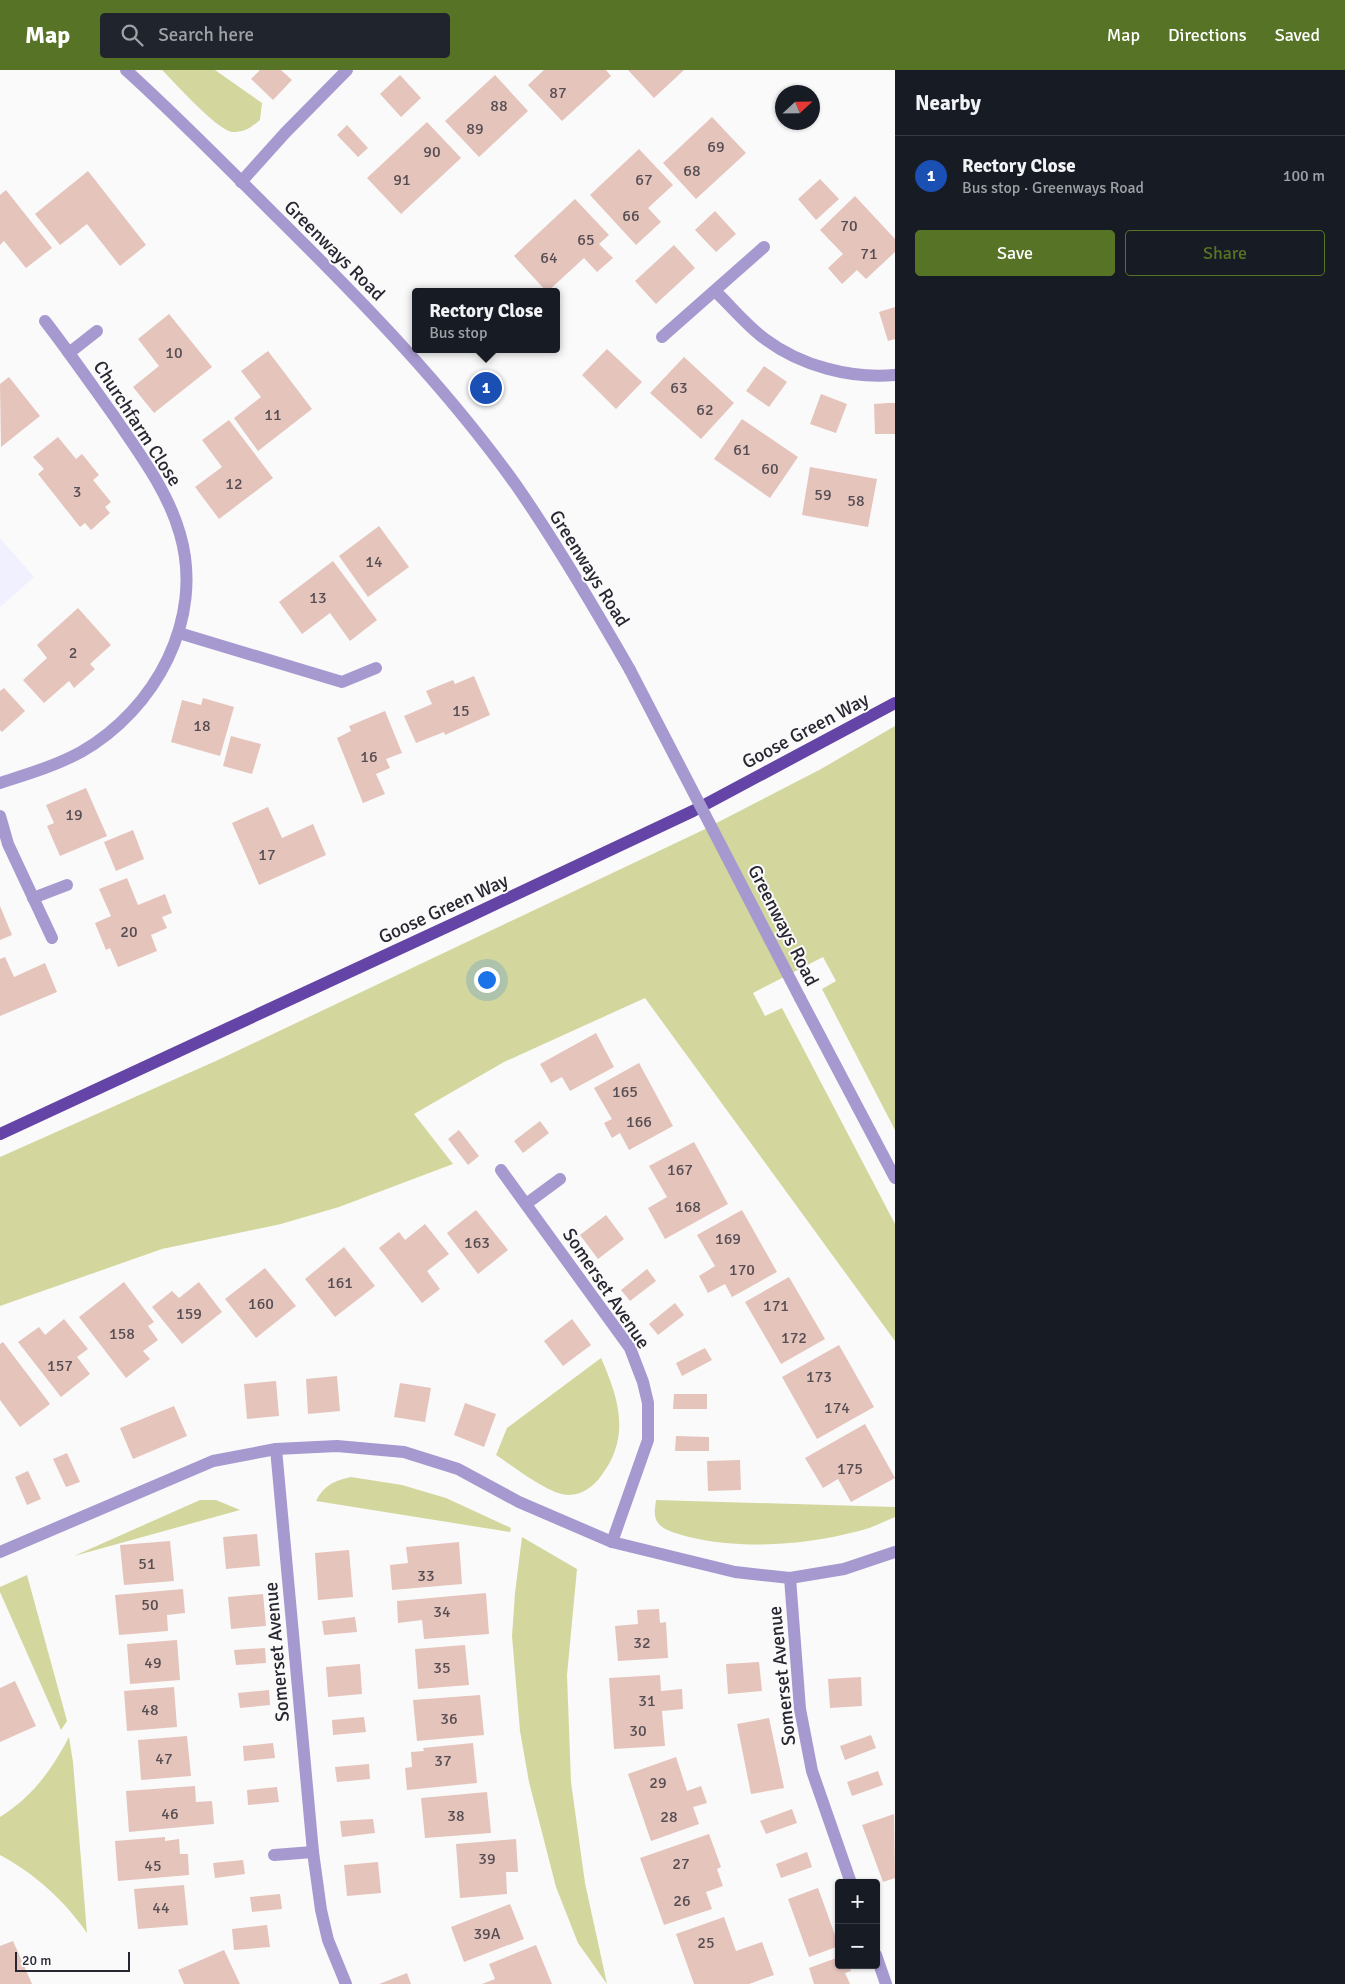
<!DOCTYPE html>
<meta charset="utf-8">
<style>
:root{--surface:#171b24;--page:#20242c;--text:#f1f3f6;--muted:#9ea1a6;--line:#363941;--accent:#577326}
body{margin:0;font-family:Signika,sans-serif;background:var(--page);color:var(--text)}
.controls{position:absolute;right:15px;bottom:15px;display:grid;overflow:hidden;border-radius:5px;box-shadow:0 1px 4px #0004}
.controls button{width:45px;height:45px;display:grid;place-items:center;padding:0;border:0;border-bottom:1px solid var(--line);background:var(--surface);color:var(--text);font:25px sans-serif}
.compass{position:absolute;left:775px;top:15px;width:45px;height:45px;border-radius:50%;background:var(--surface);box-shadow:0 1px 4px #0004;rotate:68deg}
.scale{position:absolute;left:15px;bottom:12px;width:115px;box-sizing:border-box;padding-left:5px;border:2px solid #282631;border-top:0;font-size:14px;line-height:18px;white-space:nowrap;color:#282631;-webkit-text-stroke:4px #fafafa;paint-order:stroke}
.you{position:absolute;left:486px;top:909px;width:18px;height:18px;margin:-12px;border:4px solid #fff;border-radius:50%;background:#1a73e8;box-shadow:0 0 0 8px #1a73e833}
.badge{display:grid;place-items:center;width:32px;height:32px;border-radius:50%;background:var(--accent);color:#fff;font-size:16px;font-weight:700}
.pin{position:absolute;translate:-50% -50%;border:2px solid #fff;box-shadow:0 1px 5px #0006}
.popup{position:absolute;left:412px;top:218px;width:148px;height:65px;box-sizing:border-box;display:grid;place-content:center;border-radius:5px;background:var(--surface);filter:drop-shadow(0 1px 4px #0005);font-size:16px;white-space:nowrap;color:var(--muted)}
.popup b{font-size:19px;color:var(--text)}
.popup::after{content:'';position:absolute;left:50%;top:100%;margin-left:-10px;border:10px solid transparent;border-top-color:var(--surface)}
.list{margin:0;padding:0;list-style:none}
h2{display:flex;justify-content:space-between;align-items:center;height:65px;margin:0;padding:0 20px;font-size:21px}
h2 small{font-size:16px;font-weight:400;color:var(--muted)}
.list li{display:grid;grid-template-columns:32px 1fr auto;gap:15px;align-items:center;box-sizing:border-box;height:80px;padding:0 20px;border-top:1px solid var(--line)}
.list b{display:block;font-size:19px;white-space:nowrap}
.list p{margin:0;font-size:16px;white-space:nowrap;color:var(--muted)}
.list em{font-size:16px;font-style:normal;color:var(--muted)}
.actions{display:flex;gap:10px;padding:15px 20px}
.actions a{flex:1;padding:11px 0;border:1px solid var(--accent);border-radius:5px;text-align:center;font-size:18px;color:var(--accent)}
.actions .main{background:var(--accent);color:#fff}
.icon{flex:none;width:28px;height:28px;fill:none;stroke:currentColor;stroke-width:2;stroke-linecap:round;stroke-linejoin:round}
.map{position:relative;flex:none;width:895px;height:1914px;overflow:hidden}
header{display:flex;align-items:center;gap:30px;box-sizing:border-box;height:70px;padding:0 25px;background:var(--accent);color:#fff}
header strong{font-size:24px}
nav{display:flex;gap:28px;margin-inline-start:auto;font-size:18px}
.search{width:350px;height:45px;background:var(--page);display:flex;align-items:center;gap:12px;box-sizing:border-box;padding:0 18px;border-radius:5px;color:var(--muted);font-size:19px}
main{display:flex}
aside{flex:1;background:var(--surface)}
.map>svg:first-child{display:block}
.built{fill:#f1f0fe}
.green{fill:#d4d79d}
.building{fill:#e5c4bc}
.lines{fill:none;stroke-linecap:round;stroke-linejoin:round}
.minor{stroke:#a699d0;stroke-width:12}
.major{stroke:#6444a6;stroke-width:12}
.minor-bridge{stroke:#a699d0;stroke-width:12}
.labels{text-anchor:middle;stroke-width:4;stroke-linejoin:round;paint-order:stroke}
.number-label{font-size:16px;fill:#574e54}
.street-label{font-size:19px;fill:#282631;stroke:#fafafa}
</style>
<header>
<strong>Map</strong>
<div class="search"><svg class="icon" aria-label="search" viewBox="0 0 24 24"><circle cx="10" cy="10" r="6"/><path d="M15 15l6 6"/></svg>Search here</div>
<nav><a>Map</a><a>Directions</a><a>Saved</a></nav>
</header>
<main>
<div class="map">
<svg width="895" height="1914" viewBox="0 0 895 1914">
<rect width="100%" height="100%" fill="#fafafa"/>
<!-- built -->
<path class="built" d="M0,468L34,507L0,537Z"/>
<!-- green -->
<g class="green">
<path d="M162,0H215L262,33L260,50C252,57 244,63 232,62C216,59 175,13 162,0Z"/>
<path d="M895,656V1060L822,919L836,911L823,887L753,923L765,946L782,938L895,1154V1271L645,928L504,992L414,1044L453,1094L339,1137L281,1154L162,1179L0,1236V1087L218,990L701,761L821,699Z"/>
<path d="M601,1288C619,1329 631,1367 601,1406C594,1416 582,1425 569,1425C549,1425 513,1396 496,1385L507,1358Z"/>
<path d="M351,1407L402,1415L446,1428L511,1458L510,1462L316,1431C324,1415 334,1411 351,1407Z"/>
<path d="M200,1430H216L240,1440L74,1486Z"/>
<path d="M656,1430L895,1437V1447C883,1452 872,1458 859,1461C805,1475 744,1480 689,1467C679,1464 664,1461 658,1453C653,1446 655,1438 656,1430Z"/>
<path d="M522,1467L577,1499L567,1605L571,1712L585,1813L607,1914L578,1873L556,1817L529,1712L520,1661L512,1566L515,1523Z"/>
<path d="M27,1505L67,1651L61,1660L0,1522V1517Z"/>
<path d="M69,1667L73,1692L87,1863C65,1831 34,1803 0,1785V1747C32,1727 51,1701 69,1667Z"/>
</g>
<!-- building -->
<g class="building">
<path d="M260,0H281L292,10L273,30L251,9Z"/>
<path d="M544,0H606L611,6L562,51L528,15Z"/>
<path d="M628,0H684L654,28Z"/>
<path d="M400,5L421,28L401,47L380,24Z"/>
<path d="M495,5L528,41L479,87L445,51Z"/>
<path d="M712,47L746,83L696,129L663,93Z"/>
<path d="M427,52L461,88L401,144L367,108Z"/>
<path d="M347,55L368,78L358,87L337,65Z"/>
<path d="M639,79L673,115L648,138L661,152L636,175L590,125Z"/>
<path d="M88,101L146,175L120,196L87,154L60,175L35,144Z"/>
<path d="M820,109L839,129L816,150L798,129Z"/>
<path d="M6,120L52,178L26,198L4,171L0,175V125Z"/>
<path d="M855,126L895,169V182L866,209L857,200L842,214L828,198L843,184L820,160Z"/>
<path d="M575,129L609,165L599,174L613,188L597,202L584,188L547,222L514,186Z"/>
<path d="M715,141L736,164L716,182L695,160Z"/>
<path d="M674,175L695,198L656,234L635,211Z"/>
<path d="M895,237V269L888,271L879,242Z"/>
<path d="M169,244L212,297L154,343L133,317L159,296L138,269Z"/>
<path d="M607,279L642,312L616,339L582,305Z"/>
<path d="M268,281L312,339L258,381L234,348L261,327L241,301Z"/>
<path d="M684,287L734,333L701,369L650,323Z"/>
<path d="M764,296L787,312L769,337L746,321Z"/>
<path d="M9,307L40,346L1,377L0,314Z"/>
<path d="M821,324L847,334L836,363L810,354Z"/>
<path d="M888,333H895V364H875L874,334Z"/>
<path d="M742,349L798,387L770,428L714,389Z"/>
<path d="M229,350L273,408L219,449L195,417L222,397L202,370Z"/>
<path d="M58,367L76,389L82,384L99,405L93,410L111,432L105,437L110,443L91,460L85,453L80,457L38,404L44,399L33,387Z"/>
<path d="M810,397L877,409L868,457L802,445Z"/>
<path d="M379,456L409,497L368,527L339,486Z"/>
<path d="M333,491L377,550L350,571L330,543L302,564L279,532Z"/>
<path d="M78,538L111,575L90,594L95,599L74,618L69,611L44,633L23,610L47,588L37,575Z"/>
<path d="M474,606L490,645L445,665L444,662L416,673L404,646L432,634L426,621L453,610L455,614Z"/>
<path d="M4,618L25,641L2,662L0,660V621Z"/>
<path d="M203,628L234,637L220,686L171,672L182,630L201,635Z"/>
<path d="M385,641L402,683L386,689L390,698L376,704L385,724L363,733L337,668L351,661L349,656Z"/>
<path d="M231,666L261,674L252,704L223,696Z"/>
<path d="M86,718L107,766L60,786L47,756L54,753L46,735Z"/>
<path d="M268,737L282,768L313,754L326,785L259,815L232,753Z"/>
<path d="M133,760L144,789L116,801L104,772Z"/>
<path d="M127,808L138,835L165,824L172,843L162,847L167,858L151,865L157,881L118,897L110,878L106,880L95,853L111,846L99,819Z"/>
<path d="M0,836L12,865L0,870Z"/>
<path d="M5,887L14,907L45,893L57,922L0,946V889Z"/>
<path d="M596,963L614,997L570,1021L562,1007L551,1013L540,994Z"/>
<path d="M639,993L673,1056L629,1080L620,1063L612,1068L604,1053L612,1049L594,1018Z"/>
<path d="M540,1051L549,1063L523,1083L514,1071Z"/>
<path d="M459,1060L479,1086L468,1095L448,1069Z"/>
<path d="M694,1072L728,1134L665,1169L648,1138L667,1127L649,1096Z"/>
<path d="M476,1140L508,1180L478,1204L447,1163Z"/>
<path d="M742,1140L777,1202L732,1227L725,1214L708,1223L699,1206L715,1196L697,1165Z"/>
<path d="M606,1145L624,1169L598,1189L580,1165Z"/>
<path d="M425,1154L449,1184L427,1201L440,1219L422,1233L379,1178L399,1162L405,1170Z"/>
<path d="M344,1177L375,1216L335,1247L305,1209Z"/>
<path d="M265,1198L296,1236L256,1268L225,1229Z"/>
<path d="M647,1199L656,1211L630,1231L621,1220Z"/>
<path d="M789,1207L825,1269L781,1294L745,1232Z"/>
<path d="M124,1212L154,1252L148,1256L158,1270L143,1281L150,1289L126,1308L79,1247Z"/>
<path d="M199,1212L222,1242L182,1274L152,1237L172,1221L179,1228Z"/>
<path d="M675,1233L684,1245L658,1265L649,1254Z"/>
<path d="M64,1249L88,1279L77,1287L90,1304L61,1327L18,1272L39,1257L45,1265Z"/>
<path d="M572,1249L591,1275L563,1296L544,1271Z"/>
<path d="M3,1272L50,1334L20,1357L0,1330V1274Z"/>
<path d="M839,1275L874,1337L817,1369L782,1307Z"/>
<path d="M705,1278L712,1290L682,1306L676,1293Z"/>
<path d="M337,1306L340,1341L308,1344L306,1309Z"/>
<path d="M276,1311L279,1346L247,1349L244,1314Z"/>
<path d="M400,1313L431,1318L425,1352L394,1347Z"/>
<path d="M674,1324H707V1339H673Z"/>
<path d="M465,1333L496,1344L484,1377L454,1365Z"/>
<path d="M174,1336L187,1366L133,1389L120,1358Z"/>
<path d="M865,1354L895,1408L851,1432L838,1409L823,1418L805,1388Z"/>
<path d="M676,1366L709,1367V1381H675Z"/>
<path d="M67,1383L80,1412L66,1417L53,1389Z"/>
<path d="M740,1390L741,1420L708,1421L707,1391Z"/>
<path d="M28,1401L41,1429L27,1435L15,1407Z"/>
<path d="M257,1464L260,1496L226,1499L223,1467Z"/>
<path d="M170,1471L174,1511L124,1515L120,1475Z"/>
<path d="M459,1472L462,1514L392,1520L390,1495L408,1493L406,1477Z"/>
<path d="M349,1480L353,1527L318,1530L315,1483Z"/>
<path d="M183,1519L185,1543L167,1545L168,1561L119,1565L115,1525Z"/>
<path d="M486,1523L489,1564L424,1569L422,1550L398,1553L397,1531Z"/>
<path d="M263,1524L266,1556L231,1559L228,1527Z"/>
<path d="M659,1539L660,1553L666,1552L668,1588L618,1591L615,1556L638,1554L637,1540Z"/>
<path d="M355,1547L357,1562L324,1565L322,1551Z"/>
<path d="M177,1570L180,1610L130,1614L127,1574Z"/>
<path d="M465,1575L469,1615L418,1619L415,1579Z"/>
<path d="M265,1578L266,1593L236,1595L234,1580Z"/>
<path d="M759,1592L762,1621L728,1624L726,1594Z"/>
<path d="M360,1594L362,1624L328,1627L326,1597Z"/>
<path d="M660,1605L661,1621L682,1619L683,1639L662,1641L665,1676L614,1679L609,1608Z"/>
<path d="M861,1607L862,1636L830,1638L828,1609Z"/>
<path d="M15,1611L36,1656L0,1672V1618Z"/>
<path d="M174,1617L177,1657L127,1661L124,1621Z"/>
<path d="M269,1620L270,1635L240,1638L238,1623Z"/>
<path d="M480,1625L484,1665L417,1671L413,1630Z"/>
<path d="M364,1647L366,1662L333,1665L332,1650Z"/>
<path d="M769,1648L784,1718L751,1724L737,1654Z"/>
<path d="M871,1665L876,1678L845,1690L840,1676Z"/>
<path d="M187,1666L191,1706L141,1710L138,1670Z"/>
<path d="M273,1673L275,1688L244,1691L243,1676Z"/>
<path d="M473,1673L477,1713L407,1720L405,1698L412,1697L411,1682L424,1681L423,1678Z"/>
<path d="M676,1687L687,1721L701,1716L707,1733L693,1737L699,1754L651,1771L628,1704Z"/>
<path d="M369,1694L370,1709L337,1712L335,1697Z"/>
<path d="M878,1701L883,1715L852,1726L847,1712Z"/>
<path d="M195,1716L196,1732L212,1731L214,1754L129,1762L126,1721Z"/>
<path d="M277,1717L279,1732L248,1735L247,1720Z"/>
<path d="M487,1722L491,1763L425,1768L421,1728Z"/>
<path d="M792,1739L797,1753L766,1764L760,1751Z"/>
<path d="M894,1744L895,1808L883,1812L862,1755Z"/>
<path d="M373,1749L375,1763L342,1767L340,1751Z"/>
<path d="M709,1764L721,1797L717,1799L723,1816L706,1822L712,1839L664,1855L640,1788Z"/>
<path d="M165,1767V1771L179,1769L180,1784H188L189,1805L118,1811L115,1771Z"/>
<path d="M516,1769L518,1802H506L507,1824L460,1828L456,1774Z"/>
<path d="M807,1782L812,1797L781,1808L776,1794Z"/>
<path d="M243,1790L245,1804L215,1808L213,1793Z"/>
<path d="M378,1792L381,1823L347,1826L344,1795Z"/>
<path d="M184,1815L188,1855L138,1859L134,1819Z"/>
<path d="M818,1818L839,1876L809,1887L788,1829Z"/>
<path d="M280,1824L282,1839L252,1842L250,1827Z"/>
<path d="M510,1834L524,1869L464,1892L451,1857Z"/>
<path d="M724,1847L736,1881L762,1872L774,1905L749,1914H694L676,1864Z"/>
<path d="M267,1855L270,1877L234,1880L232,1859Z"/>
<path d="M13,1871L32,1914H0V1876Z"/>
<path d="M536,1875L552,1914H482L495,1909L489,1894Z"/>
<path d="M224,1880L240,1914H184L178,1900Z"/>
<path d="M839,1887V1895H849L851,1901L845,1903L850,1914H814L809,1898Z"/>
<path d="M407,1903L411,1914H379Z"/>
</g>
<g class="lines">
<!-- minor -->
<g class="minor">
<path d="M126,0C178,47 227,97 276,146C361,230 446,317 516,415C557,474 594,537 630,600"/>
<path d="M241,112L285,63L347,0"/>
<path d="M715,221C731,236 747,256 765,269C801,296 851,309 895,305"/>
<path d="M662,267L764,177"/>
<path d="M69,283L97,261"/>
<path d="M179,563L342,612L376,598"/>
<path d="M0,713C28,704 55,696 81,682C155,640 205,549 180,464C168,421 139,383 114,346C91,314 69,282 45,251"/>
<path d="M0,746L8,774L52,868"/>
<path d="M33,828L67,815"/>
<path d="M800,928L895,1108"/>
<path d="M501,1100L630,1278L643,1312L648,1333V1370L612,1472"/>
<path d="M526,1134L560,1109"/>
<path d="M276,1379L313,1782L321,1840L328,1870L346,1914"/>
<path d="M0,1482L213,1391L276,1379L337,1376L404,1382L458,1399L519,1432L612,1472L735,1502L790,1508L844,1499L895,1482"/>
<path d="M790,1508L800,1639L812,1701L851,1813"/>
<path d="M274,1785L313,1782"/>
<path d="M876,1885L886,1914"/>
</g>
<!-- major -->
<path class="major" d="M0,1064L468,847L693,741L895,633"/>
<!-- minor-bridge -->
<path class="minor-bridge" d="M630,600L800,928"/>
</g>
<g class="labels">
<!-- number labels -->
<g class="number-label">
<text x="558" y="28">87</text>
<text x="499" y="41">88</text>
<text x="475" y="64">89</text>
<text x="716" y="82">69</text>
<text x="432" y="87">90</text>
<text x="692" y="106">68</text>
<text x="402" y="115">91</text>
<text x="644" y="115">67</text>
<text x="631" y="151">66</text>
<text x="849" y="161">70</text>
<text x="586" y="175">65</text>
<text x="869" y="189">71</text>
<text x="549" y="193">64</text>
<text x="174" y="288">10</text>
<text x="679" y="323">63</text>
<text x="705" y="345">62</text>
<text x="273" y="350">11</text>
<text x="742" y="385">61</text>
<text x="770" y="404">60</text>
<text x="234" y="419">12</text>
<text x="77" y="427">3</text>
<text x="823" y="430">59</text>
<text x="856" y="436">58</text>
<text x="374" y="497">14</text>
<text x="318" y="533">13</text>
<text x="73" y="588">2</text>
<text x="461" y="646">15</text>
<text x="202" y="661">18</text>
<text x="369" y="692">16</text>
<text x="74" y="750">19</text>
<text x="267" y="790">17</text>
<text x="129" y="867">20</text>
<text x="625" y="1027">165</text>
<text x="639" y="1057">166</text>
<text x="680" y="1105">167</text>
<text x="688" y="1142">168</text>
<text x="728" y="1174">169</text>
<text x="477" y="1178">163</text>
<text x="742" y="1205">170</text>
<text x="340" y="1218">161</text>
<text x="261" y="1239">160</text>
<text x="776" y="1241">171</text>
<text x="189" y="1249">159</text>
<text x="122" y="1269">158</text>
<text x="794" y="1273">172</text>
<text x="60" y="1301">157</text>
<text x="819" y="1312">173</text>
<text x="837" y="1343">174</text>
<text x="850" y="1404">175</text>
<text x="147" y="1499">51</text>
<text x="426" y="1511">33</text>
<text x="150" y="1540">50</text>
<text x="442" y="1547">34</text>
<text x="642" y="1578">32</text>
<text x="153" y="1598">49</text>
<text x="442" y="1603">35</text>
<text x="647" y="1636">31</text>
<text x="150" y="1645">48</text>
<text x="449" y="1654">36</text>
<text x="638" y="1666">30</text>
<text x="164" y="1694">47</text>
<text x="443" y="1696">37</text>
<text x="658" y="1718">29</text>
<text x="170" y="1749">46</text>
<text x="456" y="1751">38</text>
<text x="669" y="1752">28</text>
<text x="487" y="1794">39</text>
<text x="681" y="1799">27</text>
<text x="153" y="1801">45</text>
<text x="682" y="1836">26</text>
<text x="161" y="1843">44</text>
<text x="487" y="1869">39A</text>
<text x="706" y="1878">25</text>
</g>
<!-- street labels -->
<g class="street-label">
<text transform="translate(335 180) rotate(45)" y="7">Greenways Road</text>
<text transform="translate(138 353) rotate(57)" y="7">Churchfarm Close</text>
<text transform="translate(590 498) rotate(58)" y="7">Greenways Road</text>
<text transform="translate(805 660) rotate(-28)" y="7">Goose Green Way</text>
<text transform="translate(443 838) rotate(-25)" y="7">Goose Green Way</text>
<text transform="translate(784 855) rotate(63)" y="7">Greenways Road</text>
<text transform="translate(607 1218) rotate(56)" y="7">Somerset Avenue</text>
<text transform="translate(276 1582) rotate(-95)" y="7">Somerset Avenue</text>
<text transform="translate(781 1606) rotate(-96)" y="7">Somerset Avenue</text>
</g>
</g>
</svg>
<div class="controls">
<button>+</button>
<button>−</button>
</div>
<svg class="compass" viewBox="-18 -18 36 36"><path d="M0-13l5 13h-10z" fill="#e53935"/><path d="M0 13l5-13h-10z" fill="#9ea1a6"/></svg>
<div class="scale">20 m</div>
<div class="you"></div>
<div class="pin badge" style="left:486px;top:318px;background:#1a4fb4">1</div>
<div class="popup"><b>Rectory Close</b>Bus stop</div>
</div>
<aside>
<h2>Nearby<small></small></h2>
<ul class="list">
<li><span class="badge" style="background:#1a4fb4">1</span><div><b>Rectory Close</b><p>Bus stop · Greenways Road</p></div><em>100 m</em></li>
</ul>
<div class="actions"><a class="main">Save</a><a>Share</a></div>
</aside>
</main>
